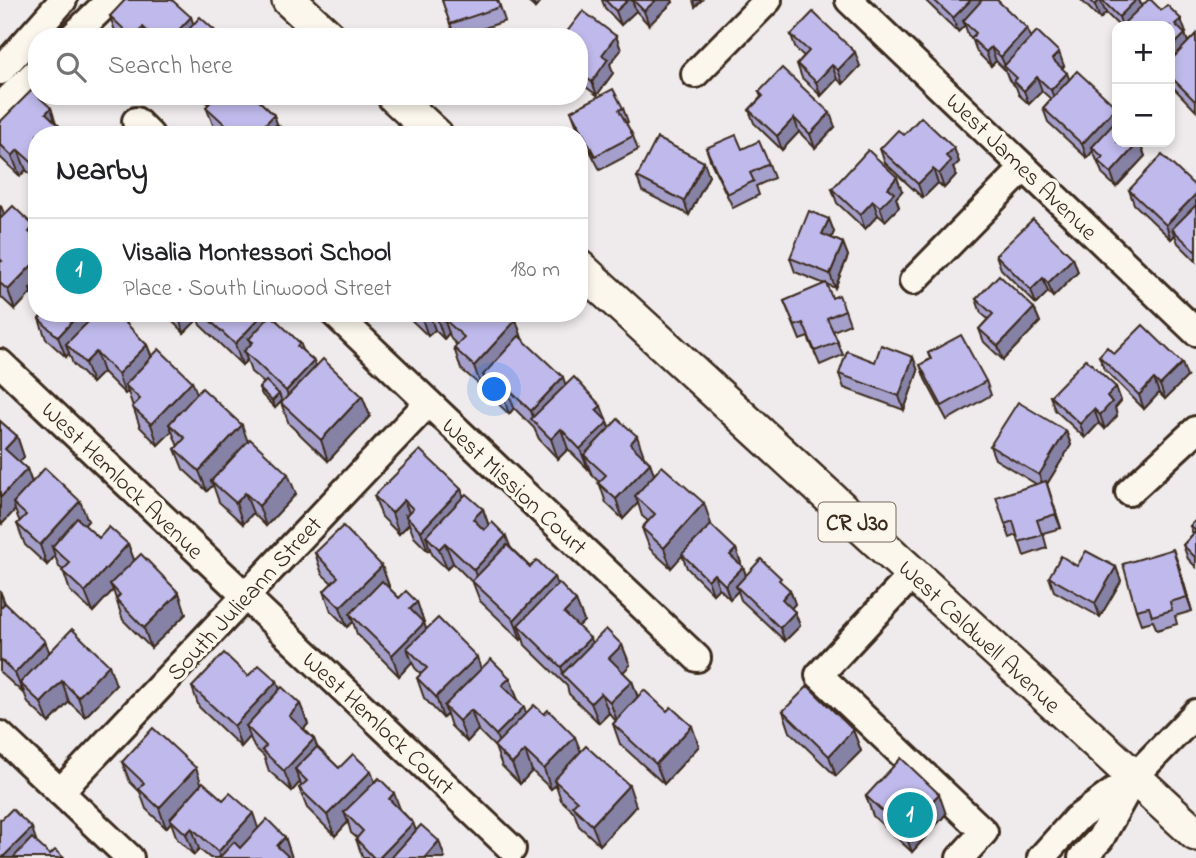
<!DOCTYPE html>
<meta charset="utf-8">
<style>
:root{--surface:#fff;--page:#f2f2f2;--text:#202124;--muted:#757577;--line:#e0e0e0;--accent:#db2777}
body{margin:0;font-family:"Indie Flower",sans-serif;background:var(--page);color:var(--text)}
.controls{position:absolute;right:21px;top:21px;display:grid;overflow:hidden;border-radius:14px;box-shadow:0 4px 10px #0003}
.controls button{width:63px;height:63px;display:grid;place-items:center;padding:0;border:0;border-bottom:2px solid var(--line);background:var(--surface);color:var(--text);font:35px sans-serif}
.you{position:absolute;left:495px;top:390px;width:24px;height:24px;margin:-18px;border:5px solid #fff;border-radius:50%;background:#1a73e8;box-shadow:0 0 0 10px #1a73e833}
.badge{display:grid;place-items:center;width:46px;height:46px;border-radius:50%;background:var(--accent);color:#fff;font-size:23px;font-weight:700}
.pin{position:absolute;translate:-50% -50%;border:4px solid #fff;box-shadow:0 2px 7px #0006}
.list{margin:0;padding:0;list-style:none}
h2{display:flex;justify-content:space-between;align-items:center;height:91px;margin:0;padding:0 28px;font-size:30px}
h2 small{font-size:23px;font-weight:400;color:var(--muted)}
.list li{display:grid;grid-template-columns:46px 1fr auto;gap:21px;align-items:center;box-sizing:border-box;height:105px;padding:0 28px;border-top:2px solid var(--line)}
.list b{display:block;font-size:26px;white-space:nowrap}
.list p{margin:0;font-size:23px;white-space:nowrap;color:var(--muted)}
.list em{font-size:23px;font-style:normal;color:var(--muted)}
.icon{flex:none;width:38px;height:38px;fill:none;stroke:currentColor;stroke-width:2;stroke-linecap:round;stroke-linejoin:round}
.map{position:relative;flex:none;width:1196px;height:858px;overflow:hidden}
.search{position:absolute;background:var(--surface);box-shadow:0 4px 10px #0003;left:28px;top:28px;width:560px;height:77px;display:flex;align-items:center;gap:18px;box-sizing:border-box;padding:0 24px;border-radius:28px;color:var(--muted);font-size:26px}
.panel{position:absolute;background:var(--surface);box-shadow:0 4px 10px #0003;left:28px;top:126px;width:560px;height:196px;border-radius:28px}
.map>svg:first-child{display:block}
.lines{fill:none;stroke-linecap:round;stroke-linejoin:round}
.minor-casing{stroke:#3b2a1e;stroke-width:32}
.major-casing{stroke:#3b2a1e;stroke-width:38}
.minor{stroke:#fbf7ec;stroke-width:26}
.major{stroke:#fbf7ec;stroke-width:33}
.wall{fill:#a5a0cb;stroke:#3b2a1e;stroke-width:2}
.shaded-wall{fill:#8682a5;stroke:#3b2a1e;stroke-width:2}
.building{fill:#c0baec;stroke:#3b2a1e;stroke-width:2}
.labels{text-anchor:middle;stroke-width:7;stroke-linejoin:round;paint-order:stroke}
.shield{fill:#fbf7ec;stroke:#75685c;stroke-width:2}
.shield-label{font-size:23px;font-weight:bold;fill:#3b2a1e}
.street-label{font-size:24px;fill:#3b2a1e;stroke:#fbf7ec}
</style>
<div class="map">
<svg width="1196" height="858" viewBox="0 0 1196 858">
<rect width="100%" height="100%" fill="#efebec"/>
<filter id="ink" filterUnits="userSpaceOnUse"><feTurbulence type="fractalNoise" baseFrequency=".0143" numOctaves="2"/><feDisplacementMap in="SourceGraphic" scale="14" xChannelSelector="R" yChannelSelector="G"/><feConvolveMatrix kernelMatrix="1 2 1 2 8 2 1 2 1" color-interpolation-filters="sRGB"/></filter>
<g filter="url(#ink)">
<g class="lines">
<!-- minor casing -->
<g class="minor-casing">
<g id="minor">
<path d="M849,0L1196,332"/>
<path d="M72,37L110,0"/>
<path d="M0,71L63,0"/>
<path d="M695,74L768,0"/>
<path d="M0,107L37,71"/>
<path d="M136,121L150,135"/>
<path d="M913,281L1024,168"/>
<path d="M334,313L697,658"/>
<path d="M0,363L512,849"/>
<path d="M1129,492L1196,430"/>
<path d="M913,574L819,675L984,832L960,858"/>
<path d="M0,735L130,858"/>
<path d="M60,792L428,403"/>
<path d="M1041,858L1076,819L1134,777L1196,713"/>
<path d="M1082,858L1100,839L1130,785"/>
</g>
</g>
<!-- major casing -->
<g class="major-casing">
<g id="major">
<path d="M289,0L329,37"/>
<path d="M394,96L436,135"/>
<path d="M579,267L1196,834"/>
</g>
</g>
<!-- minor -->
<use href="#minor" class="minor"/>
<!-- major -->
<use href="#major" class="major"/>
</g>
<!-- wall -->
<g class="wall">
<path d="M442,0H498L505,21L458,37H455Z"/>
<path d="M526,0H542L535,8Z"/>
<path d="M602,0H672L673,2L649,25L636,11L621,25L605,8Z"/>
<path d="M925,0H997L1031,37L1064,66L1062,68L1069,80L1116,107L1117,111V142H1139L1145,156L1116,187L1103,175L1093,151L1087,158L1048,122L1043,108L1051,99L1042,91L1029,104L1019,95L1016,87L1009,80L1005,70L996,61L991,66L977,52L972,38L968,35L965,25L958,32Z"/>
<path d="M1081,0H1139L1142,6L1186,33L1185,34L1188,42L1196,34V111L1170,84V26H1119L1106,13L1100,19Z"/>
<path d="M110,16L191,17L193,25L222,37H117Z"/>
<path d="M791,35L860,66L843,84L837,79L821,96L802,78L797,64L804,56L796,49Z"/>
<path d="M616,36L621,50L610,64L613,73L597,95L579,82V37Z"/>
<path d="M759,92L835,127L815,148L799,132L782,150L754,123L749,110L761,97Z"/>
<path d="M200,96H254L274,115L277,124L289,135H222L214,127L206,107L209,105Z"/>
<path d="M51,108L55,122L37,135V181L26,170L20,176L0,157V122Z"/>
<path d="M623,108L628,122L626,123L633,136L638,150L600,170L576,124L571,111Z"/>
<path d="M904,135L954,148L959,162L953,168L956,175L944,188L938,183L923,198L885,163L880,149Z"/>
<path d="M706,148L769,164L774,178L756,186L759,195L733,208L711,162Z"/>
<path d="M704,162L709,176L689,215L642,191L637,177Z"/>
<path d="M1196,187V261L1178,243L1175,235L1171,239L1134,204L1129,190Z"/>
<path d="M832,189L902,191L896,198L899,207L885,221L878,215L865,229L837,203Z"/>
<path d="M0,205L4,214L37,233V308L31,293L15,310L0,296Z"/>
<path d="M829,219L834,232L831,238L843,243L848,256L835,288L826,284L832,298L845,310L850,324L833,331L843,355L820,365L808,337L800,340L784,301L825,284L795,272L790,258Z"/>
<path d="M996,255L1073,258L1078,272L1053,297L1048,292L1036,304L1001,269Z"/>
<path d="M976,299L1034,308L1040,322L1003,360L984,342L979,329L988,319L981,313Z"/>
<path d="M42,313H123L127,325L147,345L152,357L197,393L248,442L296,494L266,526L253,513L243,524L219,502L213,485L207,491L183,469L175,449L178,446L177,444L172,431L158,445L140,427L128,392L125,394L103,372L92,383L73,364L69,353L66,357L46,339L39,319L43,314Z"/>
<path d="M164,313H265L267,319L300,343L304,352L314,361L316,366L362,396L370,416L328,461L289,424L281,403L283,402L281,400L282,401L275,408L262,395L259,388L264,383L251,372L247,360L242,365L200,325L198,319L184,333Z"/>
<path d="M404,313H508L516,320L522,339L566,385L606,421L610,428L644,456L650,463L654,474L711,524L695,541L736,549L741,563L740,564L743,567L746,575L783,584L790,590L795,604L791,608L795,612L800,626L785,641L741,600L738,591L730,599L719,588L713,594L687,568L682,555L671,568L650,549L642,528L648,521L642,516L638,503L623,519L606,503L599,482L592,475L589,468L588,469L568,449L558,459L539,439L534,428L514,408L509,414L490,396L485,382L481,386L461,369L454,348L457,345L451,339L449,333L444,339L435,330L428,336Z"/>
<path d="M928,353L986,381L991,395L947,420L925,379L920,365L930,359Z"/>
<path d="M1114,354L1187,377L1165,399L1159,393L1144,409L1104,369L1099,356Z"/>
<path d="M913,357L918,371L904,410L844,388L839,374L875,362Z"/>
<path d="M1116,387L1121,401L1115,408L1117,416L1105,429L1099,423L1085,438L1055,410L1050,396Z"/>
<path d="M0,421L17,436L24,457L19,462L27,469L32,483L88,521L84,525L99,538L128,544L134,560L179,593L186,614L151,648L123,620L113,590L93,612L70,591L63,570L59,567L55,556L47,565L25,545L17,524L20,522L15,510L2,524L0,522Z"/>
<path d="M1066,431L1071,445L1047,484L1061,528L1043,533L1047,548L1024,556L1017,535L1010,538L1005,524L1036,484L995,459L990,446Z"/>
<path d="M461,489L463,497L483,509L489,526L530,567L557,585L576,601L584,621L578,627L592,644L622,645L630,665L623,672L632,681L638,697L699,746L664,784L620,744L613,724L616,721L609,713L599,723L569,694L567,686L525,645L523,638L521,640L480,601L473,583L453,563L447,569L433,556L430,549L428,551L414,537L409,524L399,534L382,517L374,496Z"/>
<path d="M1196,520V567L1188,559L1183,545L1193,534L1190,526Z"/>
<path d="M315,553L382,566L389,586L388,587L399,598L417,602L426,629L481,669L510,678L517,698L516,699L524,707L526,714L580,752L636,806L600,845L579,826L574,812L561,800L556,785L551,789L532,771L520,784L502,766L495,747L478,730L467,742L451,726L447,714L443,718L424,698L417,678L421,674L415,668L412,662L399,676L357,634L353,622L347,627L331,611L324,591L332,583L322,574Z"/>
<path d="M1178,563L1192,611L1175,616L1177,624L1157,630L1153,621L1141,624L1136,610Z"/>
<path d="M1077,566L1116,567L1121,581L1100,617L1054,591L1049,577Z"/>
<path d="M0,591L5,603L50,652L116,685L85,717L69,702L49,723L28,703L24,692L23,693L0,672Z"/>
<path d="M248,676L277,681L280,690L300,704L308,724L304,729L314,739L317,747L339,768L375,782L413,823L416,831L445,858H363L356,839L357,838L351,833L348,822L335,836L307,808L299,788L301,786L300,782L292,791L269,771L264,756L254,747L250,737L241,747L199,707L192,687Z"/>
<path d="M783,711L853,730L861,751L836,776L790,732Z"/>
<path d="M122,762L202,784L258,828L285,837L292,858H210L199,849L194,855L177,839L171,822L166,828L146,809L140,792L130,782Z"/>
<path d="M866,796L946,814L912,852L873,816Z"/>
</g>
<!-- shaded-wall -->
<g class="shaded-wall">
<path d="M532,0H542L535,8Z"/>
<path d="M628,0H632L636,11L621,25L616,11Z"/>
<path d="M656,0H672L673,2L649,25L644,11Z"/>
<path d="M693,0H702L695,7Z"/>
<path d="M971,0H989L963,21L965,25L958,32L953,18Z"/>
<path d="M1100,0L1106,13L1100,19L1095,5Z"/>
<path d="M1136,0H1139L1143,11L1122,26L1119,17Z"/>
<path d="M191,17L198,37H172Z"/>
<path d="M1181,19L1186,33L1180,38L1175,24Z"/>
<path d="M143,27L147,37H135Z"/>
<path d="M1027,28L1033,42L1005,66L1001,57Z"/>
<path d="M1185,34L1190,48L1170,68V49Z"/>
<path d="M616,36L621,50L610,64L613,73L597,95L592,82L602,55Z"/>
<path d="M991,47L996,61L991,66L986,52Z"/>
<path d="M855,52L860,66L843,84L838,70Z"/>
<path d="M1059,52L1064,66L1057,73L1052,59Z"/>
<path d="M832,65L837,79L821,96L816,82Z"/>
<path d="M1067,73L1072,87L1056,104L1051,90Z"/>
<path d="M1037,77L1042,91L1029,104L1024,91Z"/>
<path d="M1116,107L1117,111V125L1092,147L1093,151L1087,158L1082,144Z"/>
<path d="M51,108L58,129L46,113Z"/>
<path d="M830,113L835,127L815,148L810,134Z"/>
<path d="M274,115L281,135H255Z"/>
<path d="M794,118L799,132L782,150L777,136Z"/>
<path d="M1139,142L1145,156L1116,187L1111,173Z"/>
<path d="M954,148L959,162L953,168L956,175L944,188L939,174L946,156Z"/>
<path d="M18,150L26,170L20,176L12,156Z"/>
<path d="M704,162L709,176L689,215L684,201Z"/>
<path d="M933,169L938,183L923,198L918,184Z"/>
<path d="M897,177L902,191L896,198L899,207L885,221L880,207L888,188Z"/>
<path d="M1196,194V213L1172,229L1175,235L1171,239L1166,225Z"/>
<path d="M873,201L878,215L865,229L860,215Z"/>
<path d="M1,206L9,226L0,236V208Z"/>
<path d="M829,219L834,232L827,248L822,234Z"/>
<path d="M34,226L37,233V252L29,232Z"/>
<path d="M843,243L848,256L835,288L830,274Z"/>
<path d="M1073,258L1078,272L1053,297L1048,283Z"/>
<path d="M37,260V288L30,289L31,293L15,310L8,290Z"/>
<path d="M1043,278L1048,292L1036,304L1031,290Z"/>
<path d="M1034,308L1040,322L1003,360L998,346Z"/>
<path d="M80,313H103L66,344L69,353L66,357L58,337Z"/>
<path d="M177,313H196L198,319L184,333Z"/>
<path d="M264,313H265L272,333L253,342L249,339L254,353L244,351L247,360L242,365L235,344Z"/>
<path d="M423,313H429L435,330L428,336L421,316Z"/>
<path d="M442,313H469L444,319L449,333L444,339L437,318Z"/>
<path d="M123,314L131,334L120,317Z"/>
<path d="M516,320L523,341L483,375L485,382L481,386L474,366Z"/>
<path d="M147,345L155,366L125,385L128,392L125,394L118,374Z"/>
<path d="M96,352L103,372L92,383L85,363Z"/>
<path d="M913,357L918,371L904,410L899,396Z"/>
<path d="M314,361L322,382L294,412L286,391Z"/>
<path d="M1182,363L1187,377L1165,399L1160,385Z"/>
<path d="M563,377L570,398L535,423L531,411Z"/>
<path d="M1154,379L1159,393L1144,409L1139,395Z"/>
<path d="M192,381L200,401L169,424L172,431L158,445L151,424Z"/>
<path d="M1116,387L1121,401L1115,408L1117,416L1105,429L1100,415L1107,396Z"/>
<path d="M507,388L514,408L509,414L502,393Z"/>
<path d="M279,394L282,401L275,408L272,401Z"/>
<path d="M362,396L370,416L328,461L321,440Z"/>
<path d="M601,406L615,442L584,455L589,468L588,469L580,449L596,410Z"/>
<path d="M1094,409L1099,423L1085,438L1080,424Z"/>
<path d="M242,425L249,445L211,481L213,485L207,491L199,471Z"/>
<path d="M561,429L568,449L558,459L551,439Z"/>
<path d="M1066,431L1071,445L1047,484L1061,528L1039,475Z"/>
<path d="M17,436L24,457L12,469L5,449Z"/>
<path d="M637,436L644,456L637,464L630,444Z"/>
<path d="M650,463L657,483L635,496L638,503L623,519L616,499Z"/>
<path d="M27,469L34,489L13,503L15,510L2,524L0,519V498Z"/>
<path d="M288,474L296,494L266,526L259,506Z"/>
<path d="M461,489L468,510L426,536L430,549L428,551L421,531Z"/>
<path d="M245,493L253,513L243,524L236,503Z"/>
<path d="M404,500L412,521L406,516L409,524L399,534L392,513Z"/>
<path d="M80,501L88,521L59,553L52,547L55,556L47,565L40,545Z"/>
<path d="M704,503L711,524L671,568L664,548Z"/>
<path d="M483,509L490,530L480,540L473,519Z"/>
<path d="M506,536L514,556L480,588L474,570Z"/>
<path d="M445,543L453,563L447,569L439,549Z"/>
<path d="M128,544L136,565L110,584L113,590L93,612L85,592Z"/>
<path d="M736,549L741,563L735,569L730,555Z"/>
<path d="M1173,549L1178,563L1192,611L1187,597Z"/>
<path d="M382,566L389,586L355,619L350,614L353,622L347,627L340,607Z"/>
<path d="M743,567L748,581L736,586L738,591L730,599L725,585Z"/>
<path d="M1116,567L1121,581L1100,617L1095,603Z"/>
<path d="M714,574L719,588L713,594L708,580Z"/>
<path d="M554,577L562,598L518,625L523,638L521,640L514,620Z"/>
<path d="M790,590L795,604L787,613L782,599Z"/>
<path d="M0,591L6,608L0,615Z"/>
<path d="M179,593L186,614L151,648L144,628Z"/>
<path d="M576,601L584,621L572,633L564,613Z"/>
<path d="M417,602L424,622L417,629L410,609Z"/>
<path d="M795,612L800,626L785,641L780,628Z"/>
<path d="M424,623L431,643L407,648L412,662L399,676L392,655Z"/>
<path d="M590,638L597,658L564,675L561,667Z"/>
<path d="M45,641L53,661L20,683L24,692L23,693L15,673Z"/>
<path d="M622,645L630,665L617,679L609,658Z"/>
<path d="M477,657L484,678L444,706L447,714L443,718L436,697Z"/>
<path d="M109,665L116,685L85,717L78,697Z"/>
<path d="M510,678L517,698L509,706L502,685Z"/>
<path d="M62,681L69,702L49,723L41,703Z"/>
<path d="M277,681L284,702L246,726L250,737L241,747L234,726Z"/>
<path d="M632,681L639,701L618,723L610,702Z"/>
<path d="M601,693L609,713L599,723L591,703Z"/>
<path d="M300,704L308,724L297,736L289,716Z"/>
<path d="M524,707L531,728L503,756L496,735Z"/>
<path d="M471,710L478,730L467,742L459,721Z"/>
<path d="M692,726L699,746L664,784L656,764Z"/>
<path d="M853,730L861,751L836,776L829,756Z"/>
<path d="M575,737L583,757L554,780L556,785L551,789L544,769Z"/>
<path d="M314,739L322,759L295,769L300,782L292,791L284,771Z"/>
<path d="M525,751L532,771L520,784L512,764Z"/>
<path d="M196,768L203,788L170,819L171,822L166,828L159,808Z"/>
<path d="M371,771L378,792L344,812L348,822L335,836L327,815Z"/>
<path d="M629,785L636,806L600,845L592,825Z"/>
<path d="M394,793L402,814L389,799Z"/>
<path d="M939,794L946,814L912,852L904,831Z"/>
<path d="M253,813L260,834L238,858H220L218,852Z"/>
<path d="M413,823L421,844L407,858H379Z"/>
<path d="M32,828L39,849L30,858H2Z"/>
<path d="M192,828L199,849L194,855L186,834Z"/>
<path d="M285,837L292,858H281L277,846Z"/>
<path d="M439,841L445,858H427L426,856Z"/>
</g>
<!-- building -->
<g class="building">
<path d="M125,0H172L191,17L172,37H153L143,27L135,37H132L110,16Z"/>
<path d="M442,0H497L500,7L450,24Z"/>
<path d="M605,0H628L616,11Z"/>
<path d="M633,0H656L644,11Z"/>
<path d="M934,0H971L953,18Z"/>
<path d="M982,0H997L1027,28L1001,57L991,47L986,52L971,38L976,33L963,21Z"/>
<path d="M1090,0H1100L1095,5Z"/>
<path d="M1102,0H1136L1119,17Z"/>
<path d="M1148,0H1151L1161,10L1167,5L1181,19L1175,24L1185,34L1170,49V26H1121Z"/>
<path d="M583,11L616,36L602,55L608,59L592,82L579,72V37H563Z"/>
<path d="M813,12L855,52L838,70L832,65L816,82L797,64L809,51L791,35Z"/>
<path d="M200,17L222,37H182Z"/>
<path d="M1037,31L1059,52L1052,59L1067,73L1051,90L1037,77L1024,91L1014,81L1017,78L1004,66Z"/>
<path d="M1196,34V102L1170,76V61Z"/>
<path d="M782,68L830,113L810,134L794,118L777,136L749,110L763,96L759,92Z"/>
<path d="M1077,71L1116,107L1082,144L1043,108Z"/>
<path d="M613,89L623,108L619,110L633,136L595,156L571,111Z"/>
<path d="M32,90L37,95V96H38L51,108L46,113L69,135H37V167L18,150L12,156L0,144V122Z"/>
<path d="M216,96H254L274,115L255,135H228L226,133L230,129L206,107Z"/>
<path d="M921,117L954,148L946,156L951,161L939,174L933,169L918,184L880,149L898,130L904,135Z"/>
<path d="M1116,121L1117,122V142H1139L1111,173L1098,161L1103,157L1092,147Z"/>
<path d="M277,124L289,135H266Z"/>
<path d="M736,135L742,149L759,141L769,164L750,173L754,181L727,194L706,148Z"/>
<path d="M657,138L704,162L684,201L637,177Z"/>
<path d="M868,150L897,177L888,188L894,193L880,207L873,201L860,215L832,189Z"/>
<path d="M1162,155L1196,187V194L1166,225L1129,190Z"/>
<path d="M1196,205V252L1172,229Z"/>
<path d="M13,206L34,226L29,232L37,239V260L8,290L0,283V262L2,261L0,259V219Z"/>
<path d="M809,211L829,219L822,234L843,243L830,274L790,258Z"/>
<path d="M1033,219L1073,258L1048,283L1043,278L1031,290L996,255Z"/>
<path d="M999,275L1034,308L998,346L979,329L993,314L976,299Z"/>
<path d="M37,281V295L30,289Z"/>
<path d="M826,283L832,298L839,295L845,310L827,318L838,342L815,351L803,323L795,326L784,301Z"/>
<path d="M44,313H80L58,337L39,319Z"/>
<path d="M97,313H123L120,317L147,345L118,374L96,352L85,363L66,344Z"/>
<path d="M202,313H264L235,344Z"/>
<path d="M431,313H442L437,318Z"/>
<path d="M449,313H508L516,320L474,366L454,348L464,337L444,319Z"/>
<path d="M271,315L300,343L297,346L314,361L286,391L244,351L253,342L249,339Z"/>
<path d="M1143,325L1182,363L1160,385L1154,379L1139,395L1099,356L1107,347L1114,354Z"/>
<path d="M961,335L986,381L942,406L920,365L931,359L928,353Z"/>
<path d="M519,336L563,377L531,411L507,388L502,393L483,375Z"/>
<path d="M881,345L913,357L899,396L839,374L847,351L875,362Z"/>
<path d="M159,349L192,381L151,424L132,407L140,399L125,385Z"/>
<path d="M323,359L362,396L321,440L281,403Z"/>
<path d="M1086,359L1116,387L1107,396L1112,402L1100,415L1094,409L1080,424L1050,396Z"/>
<path d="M574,377L601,406L596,410L608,422L580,449L561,429L551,439L531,419Z"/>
<path d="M266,381L279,394L272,401L259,388Z"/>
<path d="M202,388L242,425L199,471L175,449L185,438L169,424Z"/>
<path d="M1018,402L1066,431L1039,475L990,446Z"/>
<path d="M618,419L637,436L630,444L650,463L616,499L598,483L606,475L584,455Z"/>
<path d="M0,421L17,436L5,449L27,469L0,498Z"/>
<path d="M250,439L288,474L259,506L245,493L236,503L211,481Z"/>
<path d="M420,450L461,489L421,531L406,516L413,509L404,500L392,513L374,496Z"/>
<path d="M662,466L704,503L664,548L642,528L655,514L635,496Z"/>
<path d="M45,468L80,501L40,545L17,524L26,515L13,503Z"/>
<path d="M1046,481L1056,514L1037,520L1042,535L1019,542L1013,521L1005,524L996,497Z"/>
<path d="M466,494L483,509L473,519L484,530L492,522L506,536L474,570L445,543L439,549L426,536Z"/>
<path d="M77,518L99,538L109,527L128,544L85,592L62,571L70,563L52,547Z"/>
<path d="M1196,520V558L1183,545L1196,531L1190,526Z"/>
<path d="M711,525L736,549L730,555L743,567L725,585L714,574L708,580L682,554Z"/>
<path d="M343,526L382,566L340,607L324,591L338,577L315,553Z"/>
<path d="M507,545L530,567L537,560L554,577L514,620L472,581Z"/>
<path d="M1173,549L1187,597L1170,602L1172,610L1152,616L1149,607L1136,610L1123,564Z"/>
<path d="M1086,551L1116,567L1095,603L1049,577L1061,556L1077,566Z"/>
<path d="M141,554L179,593L144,628L116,599L120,595L110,584Z"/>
<path d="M761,559L781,578L779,580L790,590L782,599L795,612L780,628L736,586Z"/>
<path d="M382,581L399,598L406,591L417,602L410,609L424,623L392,655L350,614Z"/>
<path d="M559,583L576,601L564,613L590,638L561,667L518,625Z"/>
<path d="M5,603L45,641L15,673L0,659V608Z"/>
<path d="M438,618L477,657L436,697L417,678L427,668L407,648Z"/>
<path d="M72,629L109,665L78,697L62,681L41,703L20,683Z"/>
<path d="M606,629L622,645L609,658L632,681L610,702L601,693L591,703L562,674Z"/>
<path d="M224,653L248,676L259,665L277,681L234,726L192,687Z"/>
<path d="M491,659L510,678L502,685L524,707L496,735L471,710L459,721L444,706Z"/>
<path d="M808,686L853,730L829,756L783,711Z"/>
<path d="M282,687L300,704L289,716L314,739L284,771L262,750L266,746L246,726Z"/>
<path d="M644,690L667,711L671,707L692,726L656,764L613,724Z"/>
<path d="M534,705L544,714L548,710L575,737L544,769L525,751L512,764L494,746Z"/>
<path d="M153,728L196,768L159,808L139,789L144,783L122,762Z"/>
<path d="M586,746L629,785L592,825L572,806L577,801L554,780Z"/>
<path d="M317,747L339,768L353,754L371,771L327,815L299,788L307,781L295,769Z"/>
<path d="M901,758L939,794L904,831L866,796Z"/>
<path d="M379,778L394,793L389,799L413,823L379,858H374L356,839L363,831L344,812Z"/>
<path d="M203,782L223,800L230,793L253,813L218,852L192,828L186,834L170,819Z"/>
<path d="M12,809L32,828L2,858H0V818L1,820Z"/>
<path d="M267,819L285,837L277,846L290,858H219L234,842L240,848Z"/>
<path d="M421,825L439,841L426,856L429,858H391Z"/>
<path d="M32,838L50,855L55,850L64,858H13Z"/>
</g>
</g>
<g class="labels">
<!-- shield labels -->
<rect class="shield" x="818.5" y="502.5" width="77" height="39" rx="5"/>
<g class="shield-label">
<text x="857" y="530">CR J30</text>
</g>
<!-- street labels -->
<g class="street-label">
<text transform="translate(1022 166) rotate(44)" y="8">West James Avenue</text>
<text transform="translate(123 480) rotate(44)" y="8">West Hemlock Avenue</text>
<text transform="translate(515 486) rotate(43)" y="8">West Mission Court</text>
<text transform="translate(244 598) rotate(-47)" y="8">South Julieann Street</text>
<text transform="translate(980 636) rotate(43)" y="8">West Caldwell Avenue</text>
<text transform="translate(379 723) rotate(43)" y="8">West Hemlock Court</text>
</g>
</g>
</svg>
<div class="controls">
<button>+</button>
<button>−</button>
</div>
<div class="you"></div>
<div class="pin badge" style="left:910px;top:815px;background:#0f9aa8">1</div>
<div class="search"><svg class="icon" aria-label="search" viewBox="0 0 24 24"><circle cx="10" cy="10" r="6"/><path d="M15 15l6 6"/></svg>Search here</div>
<section class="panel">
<h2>Nearby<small></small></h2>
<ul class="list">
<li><span class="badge" style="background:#0f9aa8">1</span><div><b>Visalia Montessori School</b><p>Place · South Linwood Street</p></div><em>180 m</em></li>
</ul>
</section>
</div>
